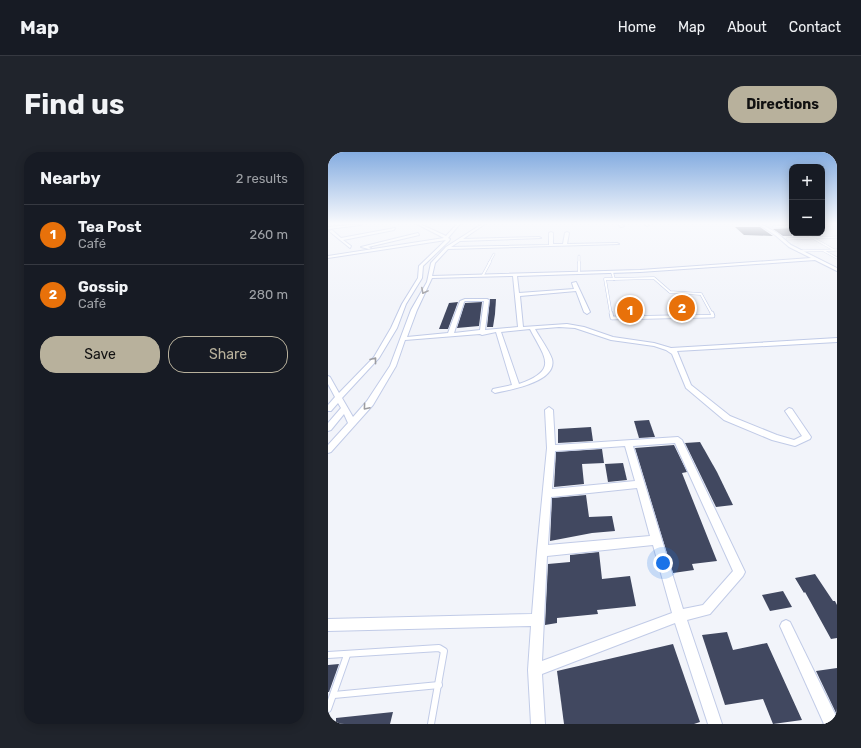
<!DOCTYPE html>
<meta charset="utf-8">
<style>
:root{--surface:#171b24;--page:#20242c;--text:#f1f3f6;--muted:#9ea1a6;--line:#363941;--accent:#b8b19c}
body{margin:0;font-family:Rubik,sans-serif;background:var(--page);color:var(--text)}
.controls{position:absolute;right:12px;top:12px;display:grid;overflow:hidden;border-radius:8px;box-shadow:0 2px 10px #0003}
.controls button{width:36px;height:36px;display:grid;place-items:center;padding:0;border:0;border-bottom:1px solid var(--line);background:var(--surface);color:var(--text);font:20px sans-serif}
.you{position:absolute;left:335px;top:411px;width:14px;height:14px;margin:-10px;border:3px solid #fff;border-radius:50%;background:#1a73e8;box-shadow:0 0 0 6px #1a73e833}
.badge{display:grid;place-items:center;width:26px;height:26px;border-radius:50%;background:var(--accent);color:#fff;font-size:13px;font-weight:700}
.pin{position:absolute;translate:-50% -50%;border:2px solid #fff;box-shadow:0 1px 4px #0006}
.list{margin:0;padding:0;list-style:none}
h2{display:flex;justify-content:space-between;align-items:center;height:52px;margin:0;padding:0 16px;font-size:17px}
h2 small{font-size:13px;font-weight:400;color:var(--muted)}
.list li{display:grid;grid-template-columns:26px 1fr auto;gap:12px;align-items:center;box-sizing:border-box;height:60px;padding:0 16px;border-top:1px solid var(--line)}
.list b{display:block;font-size:15px;white-space:nowrap}
.list p{margin:0;font-size:13px;white-space:nowrap;color:var(--muted)}
.list em{font-size:13px;font-style:normal;color:var(--muted)}
.actions{display:flex;gap:8px;padding:12px 16px}
.actions a{flex:1;padding:9px 0;border:1px solid var(--accent);border-radius:16px;text-align:center;font-size:14px;color:var(--accent)}
.actions .main{background:var(--accent);color:#111}
.map{position:relative;flex:none;width:509px;height:572px;overflow:hidden;border-radius:16px}
header{display:flex;align-items:center;gap:24px;box-sizing:border-box;height:56px;padding:0 20px;background:var(--surface);border-bottom:1px solid var(--line)}
header strong{font-size:19px}
nav{display:flex;gap:22px;margin-inline-start:auto;font-size:14px}
.intro{display:flex;align-items:center;justify-content:space-between;box-sizing:border-box;height:96px;padding:0 24px}
h1{margin:0;font-size:28px}
.button{padding:10px 18px;border-radius:16px;background:var(--accent);color:#111;font-size:14px;font-weight:700}
main{display:flex;gap:24px;padding:0 24px}
aside{flex:1;background:var(--surface);border-radius:16px;box-shadow:0 2px 10px #0003}
.map>svg:first-child{display:block}
.building{fill:#414860}
.lines{fill:none;stroke-linecap:round;stroke-linejoin:round}
.lane-far3-casing{stroke:#c1cbe7;stroke-width:2.5}
.lane-far2-casing{stroke:#c1cbe7;stroke-width:3}
.lane-far1-casing{stroke:#c1cbe7;stroke-width:4.5}
.lane-casing{stroke:#c1cbe7;stroke-width:8}
.street-casing{stroke:#c1cbe7;stroke-width:2}
.lane-far3{stroke:#fff;stroke-width:1.5}
.lane-far2{stroke:#fff;stroke-width:2}
.lane-far1{stroke:#fff;stroke-width:3}
.lane{stroke:#fff;stroke-width:6}
.street{fill:#fff;fill-rule:evenodd}
.oneway{stroke:#9d9da1}
</style>
<header>
<strong>Map</strong>
<nav><a>Home</a><a>Map</a><a>About</a><a>Contact</a></nav>
</header>
<div class="intro"><h1>Find us</h1><a class="button">Directions</a></div>
<main>
<aside>
<h2>Nearby<small>2 results</small></h2>
<ul class="list">
<li><span class="badge" style="background:#e8710a">1</span><div><b>Tea Post</b><p>Café</p></div><em>260 m</em></li>
<li><span class="badge" style="background:#e8710a">2</span><div><b>Gossip</b><p>Café</p></div><em>280 m</em></li>
</ul>
<div class="actions"><a class="main">Save</a><a>Share</a></div>
</aside>
<div class="map">
<svg width="509" height="572" viewBox="0 0 509 572">
<rect width="100%" height="100%" fill="#f2f4fa"/>
<!-- building -->
<g class="building">
<path d="M407,75H432L445,84L416,83Z"/>
<path d="M464,76V84H455L445,77Z"/>
<path d="M162,147H168L167,162L165,175H159Z"/>
<path d="M130,150L120,177H111L121,151Z"/>
<path d="M154,150L151,174L129,176L137,151Z"/>
<path d="M321,268L327,285L311,286L306,269Z"/>
<path d="M263,275L265,289L230,291V277Z"/>
<path d="M372,290L389,320L405,353L388,355L357,291Z"/>
<path d="M346,293L359,320L354,321L389,409L364,412L366,418L345,421L307,296Z"/>
<path d="M274,297L276,311L254,312L256,332L226,335L228,300Z"/>
<path d="M295,311L299,328L280,330L277,312Z"/>
<path d="M258,343L261,365L284,364L287,379L264,381L222,389L224,346Z"/>
<path d="M271,400L274,427L302,424L308,454L269,458L270,462L229,466V471L217,473L220,412L242,410V403Z"/>
<path d="M487,422L505,449H507L509,453V486L503,487L477,440L476,441L467,426Z"/>
<path d="M455,439L464,455L442,459L434,443Z"/>
<path d="M399,480L405,498L439,491L474,568L445,572L435,547L397,553L374,483Z"/>
<path d="M345,492L372,570L366,572H236L229,519Z"/>
<path d="M11,512L1,540H0V513Z"/>
<path d="M509,516V563L488,519Z"/>
<path d="M65,560L62,572H8V566Z"/>
</g>
<g class="lines">
<!-- lane-far3 casing -->
<g class="lane-far3-casing">
<g id="lane-far3">
<path d="M494,73H509"/>
<path d="M445,75L464,74"/>
<path d="M476,81L506,98"/>
<path d="M459,87L509,85"/>
<path d="M471,99L509,98"/>
<path d="M496,99L509,106"/>
<path d="M251,104V111"/>
<path d="M161,111L166,102"/>
</g>
</g>
<!-- lane-far2 casing -->
<g class="lane-far2-casing">
<g id="lane-far2">
<path d="M251,110V121"/>
<path d="M284,120L286,127"/>
<path d="M155,123L162,110"/>
<path d="M286,127L326,126L342,140L373,142L384,162"/>
<path d="M283,162L277,127H286"/>
</g>
</g>
<!-- lane-far1 casing -->
<g class="lane-far1-casing">
<path id="lane-far1" d="M283,161L284,166L385,164L384,161"/>
</g>
<!-- lane casing -->
<g class="lane-casing">
<g id="lane">
<path d="M0,503L111,496L116,499L103,572"/>
<path d="M6,543L111,533"/>
<path d="M0,557L19,503"/>
</g>
</g>
<!-- street casing -->
<g class="street-casing">
<g id="street">
<path d="M34,72L32,73L0,77V75Z"/>
<path d="M89,72H92L118,84L129,72H132L120,86L122,87L121,89L95,114L94,126L78,152L69,176L51,206L14,246L25,265L39,249L62,214L83,158L99,130L103,111L118,95L154,72H157L135,87L211,85L213,86L132,89L123,95L221,93V81L223,80L225,81V92H235L237,81L239,80L241,81L239,92L289,91L291,92L120,97L107,111L104,124L312,118L483,106L461,95L447,83L430,72H433L449,81L463,93L509,116V119L487,108L312,120L189,124L191,141L246,137L244,131L248,130L262,160L259,162L256,160L248,139L192,144L195,175L239,172L256,175L285,185L326,191L343,196L509,186V190L349,199L363,233L402,264L449,283L466,288L474,284L457,259L461,256L464,257L483,285L482,287L467,294L444,288L396,268L358,236L344,202L338,198L326,194L283,188L247,176L231,175L207,177C212,186 221,198 224,207C230,230 181,238 167,241L164,239L165,237L184,233L168,180L154,183L152,182L77,188L68,214L45,253L3,300L0,301V293L20,271L16,262L3,278L0,279V271L13,256L10,251L3,259H0V253L7,245L0,232V224L2,225L11,241L46,205L63,176L74,152L90,126L91,114L118,88L0,106V104L116,86ZM185,124L190,175L157,178L161,148L159,147H137L132,149L120,181L79,185L89,158L104,126ZM137,149H156L152,178L126,181L136,150ZM202,177C217,206 231,218 191,232L173,180Z"/>
<path d="M290,72H293L296,74L293,75Z"/>
<path d="M316,72H319L321,73L319,74Z"/>
<path d="M67,76L66,78L15,88L23,94L22,96L1,79L4,78L13,86Z"/>
<path d="M90,81L91,83L40,95L43,96L41,97L33,95Z"/>
<path d="M221,255L225,258L227,293L350,285L354,288L417,420L415,424L382,462L359,468L394,572H380L347,471L214,522L217,572H203L200,518L203,474L0,479V467L204,462L209,399L219,296L217,258ZM347,291L405,419L375,453L355,457L305,294ZM297,294L307,329L224,337L227,299ZM309,336L322,384L220,393L223,345ZM325,393L344,461L214,509L219,404Z"/>
<path d="M458,468L462,470L509,566V572H496L452,474L454,470Z"/>
</g>
</g>
<!-- lane-far3 -->
<use href="#lane-far3" class="lane-far3"/>
<!-- lane-far2 -->
<use href="#lane-far2" class="lane-far2"/>
<!-- lane-far1 -->
<use href="#lane-far1" class="lane-far1"/>
<!-- lane -->
<use href="#lane" class="lane"/>
<!-- street -->
<use href="#street" class="street"/>
</g>
<!-- one-way arrows -->
<defs><path id="oneway-chevron" d="M-2-3.5L2.5 0L-2 3.5" fill="none" stroke-width="1.6" stroke-linecap="round" stroke-linejoin="round"/></defs>
<g class="oneway">
<use href="#oneway-chevron" transform="translate(96 139) rotate(118)"/>
<use href="#oneway-chevron" transform="translate(46 208) rotate(-52)"/>
<use href="#oneway-chevron" transform="translate(38 255) rotate(130)"/>
</g>
<!-- sky -->
<linearGradient id="sky" x2="0" y2="1"><stop stop-color="#84ace0"/><stop offset="0.47" stop-color="#f9fafd"/><stop offset="1" stop-color="#f9fafd" stop-opacity="0"/></linearGradient>
<rect width="509" height="152" fill="url(#sky)"/>
</svg>
<div class="controls">
<button>+</button>
<button>−</button>
</div>
<div class="you"></div>
<div class="pin badge" style="left:302px;top:158px;background:#e8710a">1</div>
<div class="pin badge" style="left:354px;top:156px;background:#e8710a">2</div>
</div>
</main>
